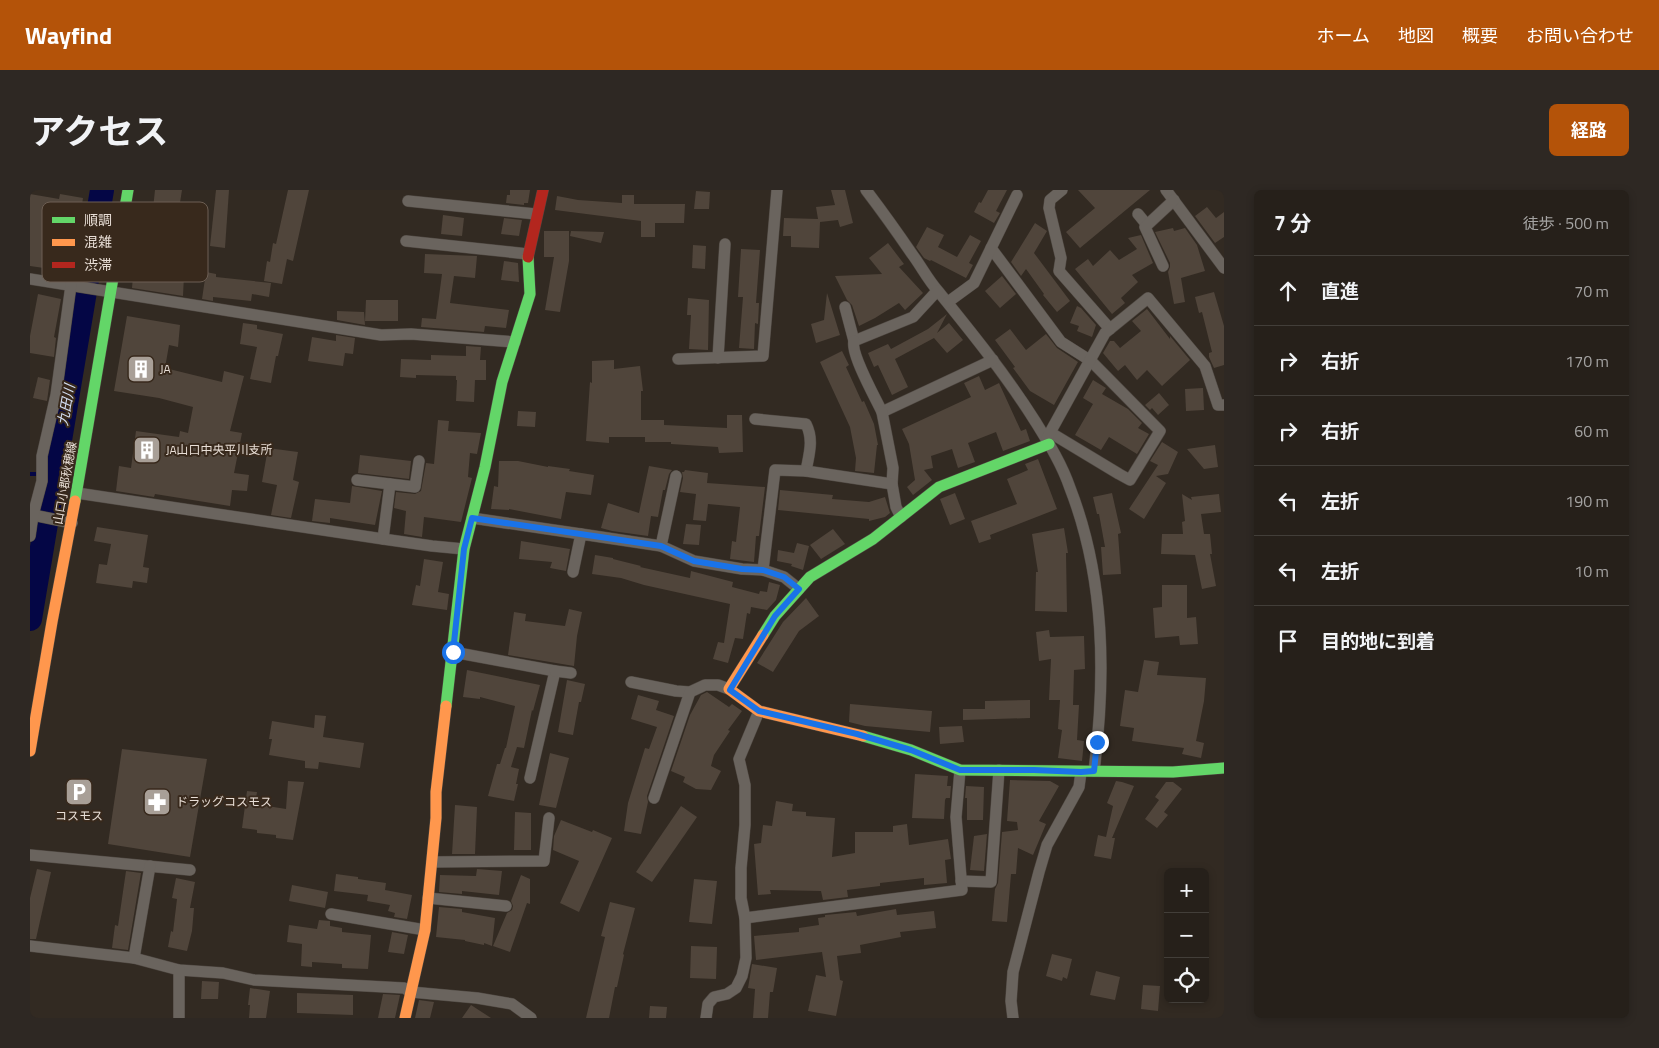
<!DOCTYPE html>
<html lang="ja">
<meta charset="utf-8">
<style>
:root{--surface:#26201a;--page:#2e2823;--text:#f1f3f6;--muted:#a4a3a2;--line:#423e39;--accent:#b45309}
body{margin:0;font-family:"Titillium Web","Noto Sans JP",sans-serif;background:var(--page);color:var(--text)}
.controls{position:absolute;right:15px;bottom:15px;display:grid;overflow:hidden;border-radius:8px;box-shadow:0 2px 8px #0003}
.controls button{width:45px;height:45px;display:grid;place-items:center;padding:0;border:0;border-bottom:1px solid var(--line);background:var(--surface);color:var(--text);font:25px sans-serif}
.stop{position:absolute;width:15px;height:15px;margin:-11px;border:4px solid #1a73e8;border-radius:50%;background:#fff}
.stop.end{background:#1a73e8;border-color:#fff;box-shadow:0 1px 5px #0008}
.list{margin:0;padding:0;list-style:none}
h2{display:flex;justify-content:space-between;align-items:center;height:65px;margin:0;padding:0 20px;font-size:21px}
h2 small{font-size:16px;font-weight:400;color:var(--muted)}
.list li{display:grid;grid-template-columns:32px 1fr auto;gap:15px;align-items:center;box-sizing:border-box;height:70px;padding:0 20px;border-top:1px solid var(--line)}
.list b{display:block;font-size:19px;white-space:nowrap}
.list em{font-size:16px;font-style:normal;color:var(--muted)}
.icon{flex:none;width:28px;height:28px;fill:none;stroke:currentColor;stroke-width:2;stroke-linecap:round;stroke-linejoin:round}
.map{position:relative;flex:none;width:1194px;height:828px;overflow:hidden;border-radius:8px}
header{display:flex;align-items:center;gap:30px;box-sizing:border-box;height:70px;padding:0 25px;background:var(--accent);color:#fff}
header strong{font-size:24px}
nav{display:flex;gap:28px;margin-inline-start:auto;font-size:18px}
.intro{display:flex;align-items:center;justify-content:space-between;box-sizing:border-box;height:120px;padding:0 30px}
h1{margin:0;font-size:35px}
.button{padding:12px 22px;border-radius:8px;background:var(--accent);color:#fff;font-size:18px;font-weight:700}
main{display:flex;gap:30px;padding:0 30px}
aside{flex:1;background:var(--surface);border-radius:8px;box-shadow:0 2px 8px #0003}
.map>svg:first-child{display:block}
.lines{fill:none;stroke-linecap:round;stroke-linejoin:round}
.stream{stroke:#040645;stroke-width:4}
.river{stroke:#040645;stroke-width:24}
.building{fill:#50453b}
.street-casing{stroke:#4e4741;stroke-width:12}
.fast-casing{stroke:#4e4741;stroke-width:12}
.slow-casing{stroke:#4e4741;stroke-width:12}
.jam-casing{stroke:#4e4741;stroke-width:12}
.street{stroke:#6a645e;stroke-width:11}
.fast{stroke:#63d668;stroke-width:11}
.slow{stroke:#ff974d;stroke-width:11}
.jam{stroke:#b3261e;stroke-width:11}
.route{stroke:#1a73e8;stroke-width:6}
.labels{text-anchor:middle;stroke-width:4;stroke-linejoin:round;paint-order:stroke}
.poi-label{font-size:12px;fill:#e8ded6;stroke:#38291c;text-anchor:start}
.street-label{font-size:12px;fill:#e8ded6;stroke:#38291c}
.water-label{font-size:14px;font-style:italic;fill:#d2ddf2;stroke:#38291c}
.key{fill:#38291c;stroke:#6d5f54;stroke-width:1}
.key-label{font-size:14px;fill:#e8ded6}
</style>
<header>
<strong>Wayfind</strong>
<nav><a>ホーム</a><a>地図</a><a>概要</a><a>お問い合わせ</a></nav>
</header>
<div class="intro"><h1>アクセス</h1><a class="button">経路</a></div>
<main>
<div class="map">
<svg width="1194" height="828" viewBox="0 0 1194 828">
<rect width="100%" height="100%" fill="#322a22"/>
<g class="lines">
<!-- stream -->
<path class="stream" d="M0,284H24"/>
<!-- river -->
<path class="river" d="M0,429L72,0"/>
</g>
<!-- building -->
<g class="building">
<path d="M125,0H152L149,19L161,20L157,53H162L159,86L154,85L153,106L102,98L103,86H108V70L115,71L117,49L140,51L142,30L122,28Z"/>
<path d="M186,0H199L195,58L180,56Z"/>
<path d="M258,0H279L263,71L257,69L252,94L234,91L237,71L240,72L243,53L246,54Z"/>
<path d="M480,0H500L498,13H494V15L476,13L477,5H480Z"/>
<path d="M801,0H815L823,33L810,37L808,30L790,32L789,58L761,57V46H753L754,28L788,29L786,17L805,15Z"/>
<path d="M958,0H977L966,21L970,23L964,33L944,22L949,12L951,13Z"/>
<path d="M1048,0H1120L1050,58L1036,42L1065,18Z"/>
<path d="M666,1L680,2L679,19H664Z"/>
<path d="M0,4L29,9L30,4L53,8L41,85L20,82L21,79L0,76Z"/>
<path d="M592,5H604V14H655L654,33H625V47H611V31L525,20L527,6L548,10L592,13Z"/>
<path d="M1177,17L1186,28L1194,22V47L1185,53L1165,26Z"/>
<path d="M413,25L434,28L432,46L411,44Z"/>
<path d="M474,28L492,30L489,46L471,44Z"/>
<path d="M1005,33L1017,41L1004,63L1040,111L1027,122L1013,105L1014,104L996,79L991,86L981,72Z"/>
<path d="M897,37L914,45L908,57L927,67L940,45L951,51L939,73L943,75L936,88L901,70L900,71L894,68L886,57Z"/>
<path d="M1143,38L1144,41L1155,38L1167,55L1175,81L1151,88L1155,112L1144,114L1138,82L1140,77V73L1125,42Z"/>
<path d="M514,41H539V71L530,122L515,120L524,67H514Z"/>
<path d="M541,41L574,42L571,53L540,46Z"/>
<path d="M1111,45L1123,73L1102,85L1108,92L1091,108L1095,113L1082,124L1045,79L1058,69L1063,76L1080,60L1089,70L1107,59L1098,48Z"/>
<path d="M858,53L874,74L869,77L893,103L875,120L869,113L845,128L829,136L822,115L817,110L805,86L852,84L839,68Z"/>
<path d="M663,55L676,56L675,79L662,78Z"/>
<path d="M711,59L730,60L726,113H729L728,134L725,133L724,159L709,158L713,107H708Z"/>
<path d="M395,64L447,66L445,88L424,86L420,113L479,120L476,138L455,136L454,142L391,137L392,128L406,129L412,84L394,83Z"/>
<path d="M474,71L488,73L489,92L471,90Z"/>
<path d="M176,82L186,84V87L241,93L239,107L222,104L221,111L183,107V111L172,109Z"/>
<path d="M972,86L986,104L970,118L955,101Z"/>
<path d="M1184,102L1194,136V175L1184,178L1179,167V163L1182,162L1172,122L1169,123L1165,107Z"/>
<path d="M797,103L810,145L786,153L781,134L794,130Z"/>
<path d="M8,104L31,109L24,147L26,148L24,167L0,163V146Z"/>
<path d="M658,108L679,110L678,160L659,159L661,125H657Z"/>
<path d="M336,110H368V131H335Z"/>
<path d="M1047,116L1051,118L1066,135L1062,147L1047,141L1049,136L1040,133Z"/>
<path d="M1117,119L1140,149V146L1160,170L1132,196L1117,180L1107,190L1095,175L1088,181L1073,163L1080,151H1084L1090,158L1111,141L1102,131Z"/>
<path d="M307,121L334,122L335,135L307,130Z"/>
<path d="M917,124L907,143L919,133L933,150L917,163L904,148L865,169L878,197L862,205L848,175L844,177L838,163L858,154L861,159L898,139Z"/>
<path d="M97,126L150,135L148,157L139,155L135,178L192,192L194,181L214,186L200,241L212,243L204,283L219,285L217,301L202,300L200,316L125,304L124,307L86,301L89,276L101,278L106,241L149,247L150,241L158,243L163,217L129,208L84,201Z"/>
<path d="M213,133L227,135V139L253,144L248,166H246L241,193L220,189L227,157L210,154Z"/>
<path d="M980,139L996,160L1016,144L1027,158L1048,172L1024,215L1000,201L983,178L985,177L965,150Z"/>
<path d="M306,145L325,148L323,164L315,163L313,176L278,171L282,147L306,151Z"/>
<path d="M436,156L451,157L450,170H456V190H445L444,212L426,211L427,190H426V186L386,185V188L370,187L371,169L401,170V165L436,166Z"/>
<path d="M812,161L819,175L816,177L832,212L834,211L844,234L848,255H847L844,283L825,281L826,268L820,237L790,172Z"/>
<path d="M584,170V179L610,176L613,201H611V230H634V235L697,238V225H712L713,262L689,263L688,257L641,254V252H615V247H579V253L556,251L560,192L562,193V171Z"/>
<path d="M949,186L955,200L969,193L991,241L996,239L1000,251L973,261L966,242L938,253L945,272L928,278L922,259L901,266L903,278L894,280L902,290L883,305L877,297L885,290L879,254L872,239L941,207L934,193Z"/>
<path d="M8,187L20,190L17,211L3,208Z"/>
<path d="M1063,190L1076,198L1072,204L1098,219L1112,233L1108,238L1119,244L1107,264L1079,247L1071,260L1045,245L1063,214L1053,208Z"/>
<path d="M1173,198L1174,220L1156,221L1155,199Z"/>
<path d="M1129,203L1139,215L1128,225L1122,218L1120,220L1115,215Z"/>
<path d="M488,221L506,222L505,237L487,236Z"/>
<path d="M408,230L419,231L418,241L451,243L447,264L440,263L438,287L442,288L431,332L394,327L392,347L374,344L376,321L364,318L366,302L385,304L391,301L396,273L404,274Z"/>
<path d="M1132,252L1148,262L1138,284L1126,286L1136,293L1114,329L1099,319L1128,275L1120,271Z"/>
<path d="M1185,255L1188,277L1174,279L1157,259Z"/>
<path d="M238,258L268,262L263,290L269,292L261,328L241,325L247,295L232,292Z"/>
<path d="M330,265L381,271L379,289L328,283Z"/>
<path d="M1008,269L1027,319L960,345L961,349L949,353L941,331L987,314L977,289L998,280L995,274Z"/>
<path d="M469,271H488L518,277V276L540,279L539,281L564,285L561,305L536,302L531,329L479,319V320L461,319L464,296L468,297Z"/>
<path d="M619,276L642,280L639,284L635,300H633L628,327L621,326L618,346L582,341L571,338L578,313L609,323Z"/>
<path d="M655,280L678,283L677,293L735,297L729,346H726L724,372L700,369L702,351L706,352L710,317L678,314L676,331L663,330L666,304L650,302L653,288L652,282H654Z"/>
<path d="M322,296L352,301L345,335L300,328V333L282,331L285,309L320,313Z"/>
<path d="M750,300L803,305L802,309L839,312L855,307L860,323L855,327L839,331V329L748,320Z"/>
<path d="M925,303L935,329L920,335L910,309Z"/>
<path d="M1082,303L1091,343L1088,344L1091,384L1073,385L1071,357H1075L1069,324H1067L1063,307Z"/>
<path d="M1152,304L1162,310L1161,307L1189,304L1191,322L1171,324L1174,344H1180L1182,364H1180L1186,396L1172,399L1165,365L1131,364L1132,344H1153L1152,332L1155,331Z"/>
<path d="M656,334L671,335L669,355L653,354Z"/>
<path d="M67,337L118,345L113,377L119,378L117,393L103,391L102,398L66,393L69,374L77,375L81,354L64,351Z"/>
<path d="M1034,338L1038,363H1036L1037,422L1005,421L1006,382H1008L1002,344Z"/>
<path d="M803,339L815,354L791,369L780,355Z"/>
<path d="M491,351L540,359L536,381L520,378L522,372L489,369Z"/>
<path d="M767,353L779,356L773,380L761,376L762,374L747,371L748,360L764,363Z"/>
<path d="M565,365L583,368V369L611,376L610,377L660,388L661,381L703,392L702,397L729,404L730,401L737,402L739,392L750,395L746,410L737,420L721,417L720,424L717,423L713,449L705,448L698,473L683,469L688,452L694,453L700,414L614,395L591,388L562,384Z"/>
<path d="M394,369L413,372L408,402L419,404L417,420L382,415L386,395L390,396Z"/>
<path d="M1132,395H1157V428L1166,427L1168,454L1150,455L1149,446L1125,448L1123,418L1132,417Z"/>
<path d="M776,408L789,426L769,441L743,482L727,473L753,432Z"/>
<path d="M539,419L552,422L547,446L544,476L478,465L484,422L496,424L495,431L535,436Z"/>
<path d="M1019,440L1020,447L1054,446L1055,479L1044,480L1043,515H1049L1047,550L1054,551L1052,571L1028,568L1032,540L1028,539L1030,510H1019L1021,469L1009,471L1006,442Z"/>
<path d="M1114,470L1129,472L1127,485L1176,488L1174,511L1166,551L1174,553L1171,568L1152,564L1154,558L1102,551L1104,538L1090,536L1095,500L1108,502Z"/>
<path d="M437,480L510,495L503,521L502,520L494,558L487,557L481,577L489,579L486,594H488L484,611L458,606L467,574H470L475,558H476L485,516L450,507V509L433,507Z"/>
<path d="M537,490L555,494L551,512H549L543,545L528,542Z"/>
<path d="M677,502L699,517L702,514L712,521L698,540L700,541L684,565L681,576L691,581L681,600L666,599L653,592L655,587L641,581L660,525L671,505Z"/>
<path d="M608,505L629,511L626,520L644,526L617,606L618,612L611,644L594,641L598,613L615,558L619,559L627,537L601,529Z"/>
<path d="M1000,510V528L933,530V519H955V511Z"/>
<path d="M820,514L902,521L900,542L835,536L819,532Z"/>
<path d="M285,525L296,526L293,547L334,553L330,578L289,572L288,579L275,578V571L239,565L242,549H239L242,531L284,538Z"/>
<path d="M932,536L934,552L910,554L909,537Z"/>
<path d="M92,559L177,569L160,667L78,654Z"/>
<path d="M520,563L539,568L526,618L509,615Z"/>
<path d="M885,584L918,586L917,596H921L920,608H916L915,610L914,629L882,628Z"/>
<path d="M980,590L1020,591L1029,596L1009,631L1016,634L1003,665L988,658L986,684H981L977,732L962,731L965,699L968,693L972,642L988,640L987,632L977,631Z"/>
<path d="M258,591L274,592L263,650L246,648V645L227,643V640L212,638L217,601L227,602L225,614L256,619Z"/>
<path d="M1086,591L1092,592L1104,596L1082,648H1085L1081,669L1064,666L1068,645L1076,647L1083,616L1077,613Z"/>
<path d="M1136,592H1143L1152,599L1134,622L1138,625L1127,638L1115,629L1129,610L1125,607Z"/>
<path d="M936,596L954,597L953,630H937V608H935Z"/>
<path d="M746,611L763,614L762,621L776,622V626L805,628L802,667L825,663V642H863V636L877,634L879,655L918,649L921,669L915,670L917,693L894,695V688L850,693V696L817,700L818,707L793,710L791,701L740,700L741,704L728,705L724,654L731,653L733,635L742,636Z"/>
<path d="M425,615L447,617L445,664H422Z"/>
<path d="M651,616L667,627L622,692L606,682Z"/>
<path d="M485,622L501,623V660H484Z"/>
<path d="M531,630L562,642L563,640L582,648L549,722L530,713L549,671L523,660L524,646Z"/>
<path d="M957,644L954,681L940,680L944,646Z"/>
<path d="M7,679L21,682L6,749H0V708Z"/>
<path d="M447,679L472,681L469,705L432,701V704L409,702L410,685L446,686Z"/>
<path d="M96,681L111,683L98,760L82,758L85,735L88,736Z"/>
<path d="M306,684L328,687V689L356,693L355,700L382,705L377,729L364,727L365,723L358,721L360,715L337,711L338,705L304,701Z"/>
<path d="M491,685L500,689V714L497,713L480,762L463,756L477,723L482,720L483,716L481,711Z"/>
<path d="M146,688L165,692L160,718H164L162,741L157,761L138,757L141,741L143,742L147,709L142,708Z"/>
<path d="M664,689L687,691L682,734L659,732Z"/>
<path d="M262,695L298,702L295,718L259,711Z"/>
<path d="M580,712L605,718L593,764L594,765L587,797H585L579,828H556L575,747L571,746Z"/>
<path d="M409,717L432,719V722L465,728L462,756L454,753V755L435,751V750L406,747Z"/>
<path d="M866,719L867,725L904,721L906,738L870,742L871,747L830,755L831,763L807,766L810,790L813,791L806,826L778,821L786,785L796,787L792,762L726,770L724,746L769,742V738L789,735L788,728L795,727V725L826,722L827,726Z"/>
<path d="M289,730L300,731V736L312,738V742L341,745L338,779L312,778V774L282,772V777L271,776L272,754L257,752L259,735L287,739Z"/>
<path d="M362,742L378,745L374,764L358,762Z"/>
<path d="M661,756L687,757L686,789L660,788Z"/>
<path d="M1022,764L1042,769L1037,789L1033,787L1032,791L1016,786Z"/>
<path d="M722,774L747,778L743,802H740L738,828H723L725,799L718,798Z"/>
<path d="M1066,781L1090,787L1085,810L1060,805Z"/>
<path d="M172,791L189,792L188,809H171Z"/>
<path d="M1113,795L1130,796L1128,821L1111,819Z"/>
<path d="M220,798L240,801L236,828H219L220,815H218Z"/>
<path d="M267,803L323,805V825L267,823Z"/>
<path d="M353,804L370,805L365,828H348Z"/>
<path d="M389,810L404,812L400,828H385Z"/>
<path d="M441,815L461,828H432Z"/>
<path d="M620,816L637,817L636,828H619Z"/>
</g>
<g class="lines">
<!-- street casing -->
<g class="street-casing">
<g id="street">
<path d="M836,0C852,21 867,42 882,64C891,76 898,90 908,101C942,143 976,185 1005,231C1018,252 1032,274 1040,298C1075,388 1076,486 1064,581"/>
<path d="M1032,0L1020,10L1019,18L1031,68L1029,81L1080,139"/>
<path d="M1136,0L1194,78"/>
<path d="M378,11L506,24"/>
<path d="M1108,24L1117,35"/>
<path d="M376,51L498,64"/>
<path d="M961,58L1031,152L1061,171L1130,241L1100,290L1089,284L1021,243"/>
<path d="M1133,76L1115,37L1144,10"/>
<path d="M0,89L351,145L381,144L485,152"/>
<path d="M918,112L944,93L987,5"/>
<path d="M815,117L824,151L883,127L907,101"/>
<path d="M824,151C820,163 846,209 852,222L963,170"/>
<path d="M688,168L695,54"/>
<path d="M648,169L733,166L747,0"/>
<path d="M852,222L863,278L862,294L866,317L871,327"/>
<path d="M725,229L776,234C784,250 779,264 776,281L862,294"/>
<path d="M1017,248L1075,143L1118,108L1175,176L1188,215H1194"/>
<path d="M646,286L631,356L664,371L712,379L733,380"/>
<path d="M327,290L360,294"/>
<path d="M47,303L353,349L402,356L434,359"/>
<path d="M3,325L42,333"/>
<path d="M442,328L551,344"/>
<path d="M0,346L3,325L12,291V266L26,205L41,95"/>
<path d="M353,349L360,294L385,297L389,271"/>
<path d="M543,382L551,344L631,356"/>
<path d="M769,399L754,387L733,380L745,280L776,281"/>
<path d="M423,462L525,481L500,588"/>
<path d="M525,481L541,483"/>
<path d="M601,492L646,501L660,502L675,495H688L699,499"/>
<path d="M624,608L660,502"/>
<path d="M0,665L160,680"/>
<path d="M402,672L514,671L519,628"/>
<path d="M931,691L961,692L969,580"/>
<path d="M398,708L476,716"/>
<path d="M301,724L395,740"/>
<path d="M715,728L932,700L926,627L930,580"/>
<path d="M0,756L104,768L149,780L193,783L224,790L374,798L381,802L447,808L482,814L501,828"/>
<path d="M104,768L120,676"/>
<path d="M149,828V780"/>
<path d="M676,828L678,814L684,807L697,804L706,798L712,786L716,768L715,728L711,708V678L715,635V595L709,569L729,521"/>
<path d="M983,828L981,811L983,782L1009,682L1017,655L1049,597L1051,582"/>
</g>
</g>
<!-- fast casing -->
<g class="fast-casing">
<g id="fast">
<path d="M45,311L98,0"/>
<path d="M733,445L745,426L780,387L843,349L909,297L1019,254"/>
<path d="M416,516L434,359L455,277L472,192L500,104L498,67"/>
<path d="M833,546L881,560L930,580L1143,582L1194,578"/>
</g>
</g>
<!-- slow casing -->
<g class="slow-casing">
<g id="slow">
<path d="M733,445L699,499L729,521L833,546"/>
<path d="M0,561L22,432L45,311"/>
<path d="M375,828L395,740L406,628V602L416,516"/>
</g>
</g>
<!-- jam casing -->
<g class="jam-casing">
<path id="jam" d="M498,67L513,0"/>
</g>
<!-- street -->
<use href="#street" class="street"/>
<!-- fast -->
<use href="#fast" class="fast"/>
<!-- slow -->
<use href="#slow" class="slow"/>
<!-- jam -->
<use href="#jam" class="jam"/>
</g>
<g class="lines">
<!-- route -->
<path class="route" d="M423,462L434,359L442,328L631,356L664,371L712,379L733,380L754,387L769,399L745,426L700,500L729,521L827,544L881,560L930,580H1004L1051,582L1064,581L1067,552"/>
</g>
<!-- icons -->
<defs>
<g id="building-square" transform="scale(1.4375)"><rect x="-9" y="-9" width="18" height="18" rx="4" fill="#a89f97" stroke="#38291c"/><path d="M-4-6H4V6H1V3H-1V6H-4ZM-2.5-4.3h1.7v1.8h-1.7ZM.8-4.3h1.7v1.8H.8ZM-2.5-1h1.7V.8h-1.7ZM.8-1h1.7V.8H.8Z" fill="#fff"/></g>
<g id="parking-square" transform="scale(1.4375)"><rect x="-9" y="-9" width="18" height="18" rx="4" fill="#a89f97" stroke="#38291c"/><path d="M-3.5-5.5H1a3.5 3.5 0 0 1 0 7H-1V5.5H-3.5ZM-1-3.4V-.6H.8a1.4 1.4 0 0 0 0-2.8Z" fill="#fff"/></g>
<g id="pharmacy-square" transform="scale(1.4375)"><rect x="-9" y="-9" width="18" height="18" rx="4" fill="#a89f97" stroke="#38291c"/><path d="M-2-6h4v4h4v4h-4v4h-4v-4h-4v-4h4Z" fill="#fff"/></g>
</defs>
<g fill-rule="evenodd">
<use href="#building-square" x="111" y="179"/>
<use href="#building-square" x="117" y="260"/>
<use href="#parking-square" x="49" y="602"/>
<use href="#pharmacy-square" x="127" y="612"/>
</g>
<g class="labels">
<!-- poi labels -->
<g class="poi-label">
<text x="130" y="183">JA</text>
<text x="136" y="264">JA山口中央平川支所</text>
<text x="146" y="616">ドラッグコスモス</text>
<text x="49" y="630" text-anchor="middle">コスモス</text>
</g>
<!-- street labels -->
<g class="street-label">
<text transform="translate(35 293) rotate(-80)" y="4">山口小郡秋穂線</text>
</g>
<!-- water labels -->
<g class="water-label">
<text transform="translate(36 215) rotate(-80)" y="5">九田川</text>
</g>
</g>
<!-- legend -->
<rect x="12" y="12" width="166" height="80" rx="8" class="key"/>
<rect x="22" y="27" width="23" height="6" fill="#63d668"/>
<rect x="22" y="49" width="23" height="7" fill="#ff974d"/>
<rect x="22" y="72" width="23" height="6" fill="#b3261e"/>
<g class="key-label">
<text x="54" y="35">順調</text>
<text x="54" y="57">混雑</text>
<text x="54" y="80">渋滞</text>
</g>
</svg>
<div class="controls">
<button>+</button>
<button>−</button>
<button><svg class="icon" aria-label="locate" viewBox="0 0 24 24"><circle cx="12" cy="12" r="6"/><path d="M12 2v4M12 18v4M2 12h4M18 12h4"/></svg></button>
</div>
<div class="stop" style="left:423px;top:462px"></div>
<div class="stop end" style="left:1067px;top:552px"></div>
</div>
<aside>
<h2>7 分<small>徒歩 · 500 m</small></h2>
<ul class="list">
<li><svg class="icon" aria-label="ahead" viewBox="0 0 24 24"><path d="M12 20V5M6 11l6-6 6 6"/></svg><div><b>直進</b></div><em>70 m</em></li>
<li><svg class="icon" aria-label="right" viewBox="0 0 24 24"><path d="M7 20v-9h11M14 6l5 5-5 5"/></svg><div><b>右折</b></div><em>170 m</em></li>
<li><svg class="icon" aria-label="right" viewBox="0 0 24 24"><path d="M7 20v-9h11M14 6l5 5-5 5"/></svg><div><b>右折</b></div><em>60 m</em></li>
<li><svg class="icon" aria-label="left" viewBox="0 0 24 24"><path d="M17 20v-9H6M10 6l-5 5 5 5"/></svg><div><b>左折</b></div><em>190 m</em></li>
<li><svg class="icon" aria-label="left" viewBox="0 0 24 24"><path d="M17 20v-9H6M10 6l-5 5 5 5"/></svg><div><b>左折</b></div><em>10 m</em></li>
<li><svg class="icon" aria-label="arrive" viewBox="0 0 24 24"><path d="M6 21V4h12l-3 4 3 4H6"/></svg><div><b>目的地に到着</b></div></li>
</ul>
</aside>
</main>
